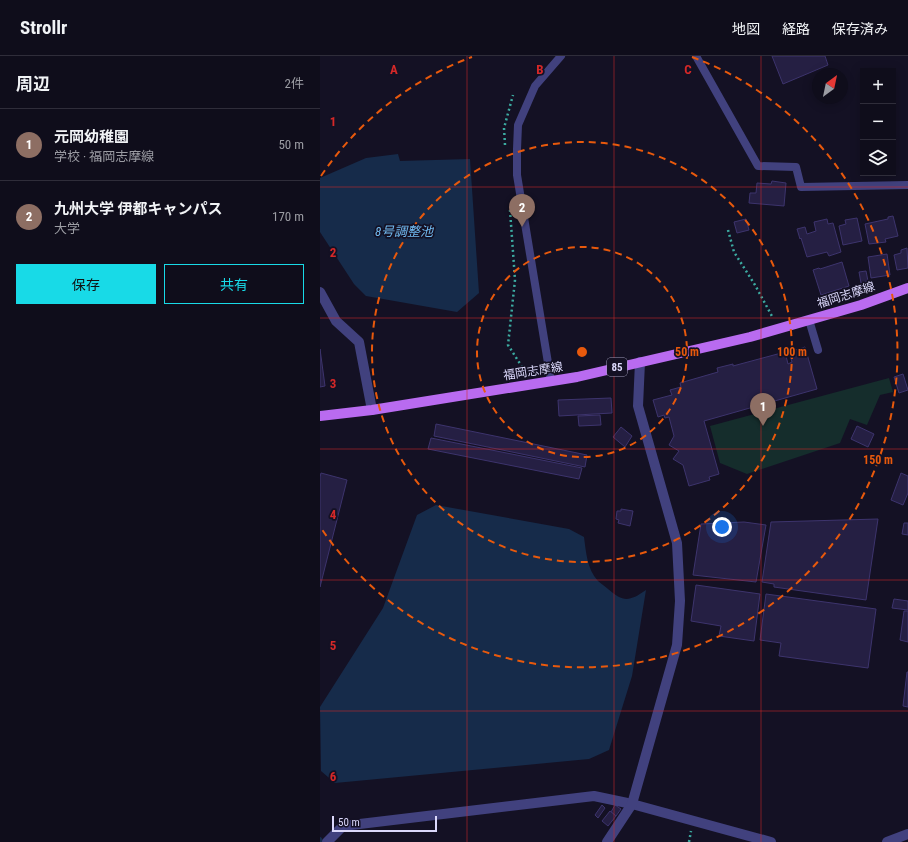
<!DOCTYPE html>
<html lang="ja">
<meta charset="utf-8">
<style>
:root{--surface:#0f0d1b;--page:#181624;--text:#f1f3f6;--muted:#9b9ca3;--line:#2f2d3a;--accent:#18dae7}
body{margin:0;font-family:"Roboto Condensed","Noto Sans JP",sans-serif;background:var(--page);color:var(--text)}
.controls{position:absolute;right:12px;top:12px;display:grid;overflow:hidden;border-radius:0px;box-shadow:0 2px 10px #0003}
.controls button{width:36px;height:36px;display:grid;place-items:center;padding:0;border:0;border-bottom:1px solid var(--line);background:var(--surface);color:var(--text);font:20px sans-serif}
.compass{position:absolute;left:492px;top:12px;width:36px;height:36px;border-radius:50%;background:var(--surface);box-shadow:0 2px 10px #0003;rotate:33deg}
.scale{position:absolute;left:12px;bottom:10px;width:105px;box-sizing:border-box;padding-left:4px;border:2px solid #dbd8fb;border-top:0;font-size:11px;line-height:14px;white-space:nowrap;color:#dbd8fb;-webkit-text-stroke:3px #141124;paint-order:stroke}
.you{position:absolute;left:402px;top:471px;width:14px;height:14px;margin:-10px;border:3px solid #fff;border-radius:50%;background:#1a73e8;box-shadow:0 0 0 6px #1a73e833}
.badge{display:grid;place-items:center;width:26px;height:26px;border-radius:50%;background:var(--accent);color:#fff;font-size:13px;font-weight:700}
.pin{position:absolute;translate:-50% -33px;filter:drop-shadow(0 1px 2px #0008)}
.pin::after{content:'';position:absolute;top:21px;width:14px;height:12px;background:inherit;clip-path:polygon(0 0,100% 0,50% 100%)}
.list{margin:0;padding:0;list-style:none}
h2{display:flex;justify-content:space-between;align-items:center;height:52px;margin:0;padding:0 16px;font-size:17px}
h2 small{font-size:13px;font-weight:400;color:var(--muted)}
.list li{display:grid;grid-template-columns:26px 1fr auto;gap:12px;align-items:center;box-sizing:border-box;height:72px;padding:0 16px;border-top:1px solid var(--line)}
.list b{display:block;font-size:15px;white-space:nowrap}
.list p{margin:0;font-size:13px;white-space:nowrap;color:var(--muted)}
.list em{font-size:13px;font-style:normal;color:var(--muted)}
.actions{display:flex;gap:8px;padding:12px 16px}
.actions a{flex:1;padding:9px 0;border:1px solid var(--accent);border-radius:0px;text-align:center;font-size:14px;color:var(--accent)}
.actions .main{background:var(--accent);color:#111}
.icon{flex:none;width:22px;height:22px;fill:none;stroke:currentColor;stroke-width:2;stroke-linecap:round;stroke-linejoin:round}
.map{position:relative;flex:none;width:588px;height:786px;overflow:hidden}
header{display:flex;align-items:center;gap:24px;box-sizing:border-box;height:56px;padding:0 20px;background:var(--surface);border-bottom:1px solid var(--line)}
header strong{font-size:19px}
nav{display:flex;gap:22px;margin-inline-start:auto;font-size:14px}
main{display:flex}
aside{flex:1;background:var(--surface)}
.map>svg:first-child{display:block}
.green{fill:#152d2c}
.water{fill:#162b4a}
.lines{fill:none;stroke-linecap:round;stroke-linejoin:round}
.stream{stroke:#162b4a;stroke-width:4}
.building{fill:#251f43;stroke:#3d346d}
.path{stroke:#3caba1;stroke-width:2.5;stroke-dasharray:2 3;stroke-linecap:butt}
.lane{stroke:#41417e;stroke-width:8}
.street{stroke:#41417e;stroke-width:10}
.primary{stroke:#b96bf0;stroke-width:10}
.grid{fill:none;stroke:#d62828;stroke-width:1;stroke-opacity:0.55}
.ring{fill:none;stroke:#e8590c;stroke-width:2;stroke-dasharray:7 5}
.labels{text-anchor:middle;stroke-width:3.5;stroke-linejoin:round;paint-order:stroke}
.shield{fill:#141124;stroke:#9f9cba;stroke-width:1}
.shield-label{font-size:11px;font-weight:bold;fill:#dbd8fb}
.street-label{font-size:12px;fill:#dbd8fb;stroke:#141124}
.water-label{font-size:13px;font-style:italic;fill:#71baf0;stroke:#141124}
.grid-label{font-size:13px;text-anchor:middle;font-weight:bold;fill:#d62828;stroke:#141124;stroke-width:3.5;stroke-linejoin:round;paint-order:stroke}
.centre{fill:#e8590c;stroke:#141124;stroke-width:2}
.ring-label{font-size:12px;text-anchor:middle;font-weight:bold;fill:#e8590c;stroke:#141124;stroke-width:3.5;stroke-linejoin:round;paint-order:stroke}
</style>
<header>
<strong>Strollr</strong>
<nav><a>地図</a><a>経路</a><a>保存済み</a></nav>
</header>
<main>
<aside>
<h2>周辺<small>2件</small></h2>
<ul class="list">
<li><span class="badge" style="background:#8d6e63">1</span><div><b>元岡幼稚園</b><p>学校 · 福岡志摩線</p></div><em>50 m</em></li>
<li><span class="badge" style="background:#8d6e63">2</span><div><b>九州大学 伊都キャンパス</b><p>大学</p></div><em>170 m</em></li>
</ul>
<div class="actions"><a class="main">保存</a><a>共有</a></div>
</aside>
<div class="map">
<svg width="588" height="786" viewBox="0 0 588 786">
<rect width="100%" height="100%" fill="#141124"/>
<!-- green -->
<path class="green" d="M569,322L573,336L560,339L547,369L530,363L520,387L427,418L400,407L390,370Z"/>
<!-- water -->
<g class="water">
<path d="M78,98L80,105L150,103L159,237L137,256L46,240L34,228L0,176V122L46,102Z"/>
<path d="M116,449L249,473L264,481C266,496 267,513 278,525C281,528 285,530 288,533C303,546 309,546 326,534L312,620L289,694L269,703L15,727L1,715L0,651L63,552L97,459Z"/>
</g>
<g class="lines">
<!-- stream -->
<path class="stream" d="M0,783L2,786"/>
</g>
<!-- building -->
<g class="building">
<path d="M452,0H505L508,9L463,28Z"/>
<path d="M452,125L466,127L464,150L429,147L430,137H436L437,127L451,128Z"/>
<path d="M573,160L578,180L565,183L566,186L549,188L545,168L568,163V161Z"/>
<path d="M537,162L542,185L523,189L519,170L526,168L525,164Z"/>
<path d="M426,163L429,174L417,177L414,166Z"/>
<path d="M507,163L508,168L513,167L521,196L509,200L507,196L487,201L481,182L480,183L477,173L485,171L487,178L496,175L494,166Z"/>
<path d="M587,192L588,212L577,214L574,199L581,197V194Z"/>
<path d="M567,198L570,219L551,222L548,201Z"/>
<path d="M522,206L529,230L501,239L493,214L499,212L500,213Z"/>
<path d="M546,215L548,225L541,227L539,216Z"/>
<path d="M485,291L497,333L384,365L399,418L389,421L390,424L369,430L363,409L353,403L359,395L349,389L354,380L349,361L345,362L344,359L338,361L333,344L352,339L350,334L361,331L360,327L398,316L397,312L413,308V310L465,296L468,308L472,306L469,296Z"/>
<path d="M0,293L5,330L0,331Z"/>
<path d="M583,318L588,334L579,337L574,321Z"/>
<path d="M291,342L292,357L239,360L238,344Z"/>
<path d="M280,359L281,369L259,370L258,360Z"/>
<path d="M116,368L267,399L265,411L114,380Z"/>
<path d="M537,370L554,378L548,391L531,383Z"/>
<path d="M301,371L312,380L305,391L293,381Z"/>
<path d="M111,382L262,412L259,423L108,393Z"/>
<path d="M1,417L27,424L0,531V421Z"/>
<path d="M581,417L588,420V437L583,449L571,444Z"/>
<path d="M301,453L313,455L310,470L298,467L299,464L296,463L297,455H301Z"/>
<path d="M558,463L546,544L454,531V528L442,526L451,466Z"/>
<path d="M424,466L446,469L436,526L373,519L381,468Z"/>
<path d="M584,467H588V479L582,478Z"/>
<path d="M376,529L440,538L434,585L399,580L401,570L371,565Z"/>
<path d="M446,538L556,553L548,612L459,600L461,587L440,584Z"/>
<path d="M574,543L588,545V554L572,552Z"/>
<path d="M584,555H588V586L580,584Z"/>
<path d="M587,616H588V651L583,650Z"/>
<path d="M282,749L285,752L278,762L275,759Z"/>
<path d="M295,749L301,753L296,760L291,756Z"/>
<path d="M290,755L296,760L288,770L282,765Z"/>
</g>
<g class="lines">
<!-- path -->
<g class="path">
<path d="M185,89L184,72L193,39"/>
<path d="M190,154L195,224L188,289L206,317"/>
<path d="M408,174L414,196L435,229L453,262"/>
<path d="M369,786L371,775"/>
</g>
<!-- lane -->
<g class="lane">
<path d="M376,0L438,110L476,111L481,131L588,129"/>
<path d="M489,264L498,294"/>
<path d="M231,325L197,119V93L198,69L215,30L241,0"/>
</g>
<!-- street -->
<g class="street">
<path d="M0,236L16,265L39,286L52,354"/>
<path d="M7,786L23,770L274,740L312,748L451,786"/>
<path d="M287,786L312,748L357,589L360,545L357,487L318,350L320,306"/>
<path d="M567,786L588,778"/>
</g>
<!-- primary -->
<path class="primary" d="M0,360L52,354L257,321L430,281L541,249L588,232"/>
</g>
<!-- grid -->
<path class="grid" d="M147,0V786M294,0V786M441,0V786M0,131H588M0,262H588M0,393H588M0,524H588M0,655H588"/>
<!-- distance rings -->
<g class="ring">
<circle cx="262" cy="296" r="105"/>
<circle cx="262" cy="296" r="210"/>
<path d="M1 120A315 315 0 0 1 152 1M372 1A315 315 0 1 1 1 472"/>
</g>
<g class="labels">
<!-- shield labels -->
<rect class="shield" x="287" y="302" width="20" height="18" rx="3"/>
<g class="shield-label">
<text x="297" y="315">85</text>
</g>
<!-- street labels -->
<g class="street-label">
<text transform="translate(526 239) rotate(-18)" y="4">福岡志摩線</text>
<text transform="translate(213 315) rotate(-9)" y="4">福岡志摩線</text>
</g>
<!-- water labels -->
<g class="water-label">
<text x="84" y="180">8号調整池</text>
</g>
</g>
<g class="grid-label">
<text x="74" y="18">A</text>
<text x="220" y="18">B</text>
<text x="368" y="18">C</text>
<text x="13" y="70">1</text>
<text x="13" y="201">2</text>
<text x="13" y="332">3</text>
<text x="13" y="463">4</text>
<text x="13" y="594">5</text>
<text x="13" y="725">6</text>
</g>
<circle cx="262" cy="296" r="6" class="centre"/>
<g class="ring-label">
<text x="367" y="300">50 m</text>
<text x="472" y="300">100 m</text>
<text x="558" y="408">150 m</text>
</g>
</svg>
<div class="controls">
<button>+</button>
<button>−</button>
<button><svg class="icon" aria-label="layers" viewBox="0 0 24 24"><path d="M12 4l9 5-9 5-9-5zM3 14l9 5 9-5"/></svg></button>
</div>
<svg class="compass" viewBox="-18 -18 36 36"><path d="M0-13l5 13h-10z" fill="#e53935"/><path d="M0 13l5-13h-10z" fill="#9b9ca3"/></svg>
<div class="scale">50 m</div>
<div class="you"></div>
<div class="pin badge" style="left:443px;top:370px;background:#8d6e63">1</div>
<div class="pin badge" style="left:202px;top:171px;background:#8d6e63">2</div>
</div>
</main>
